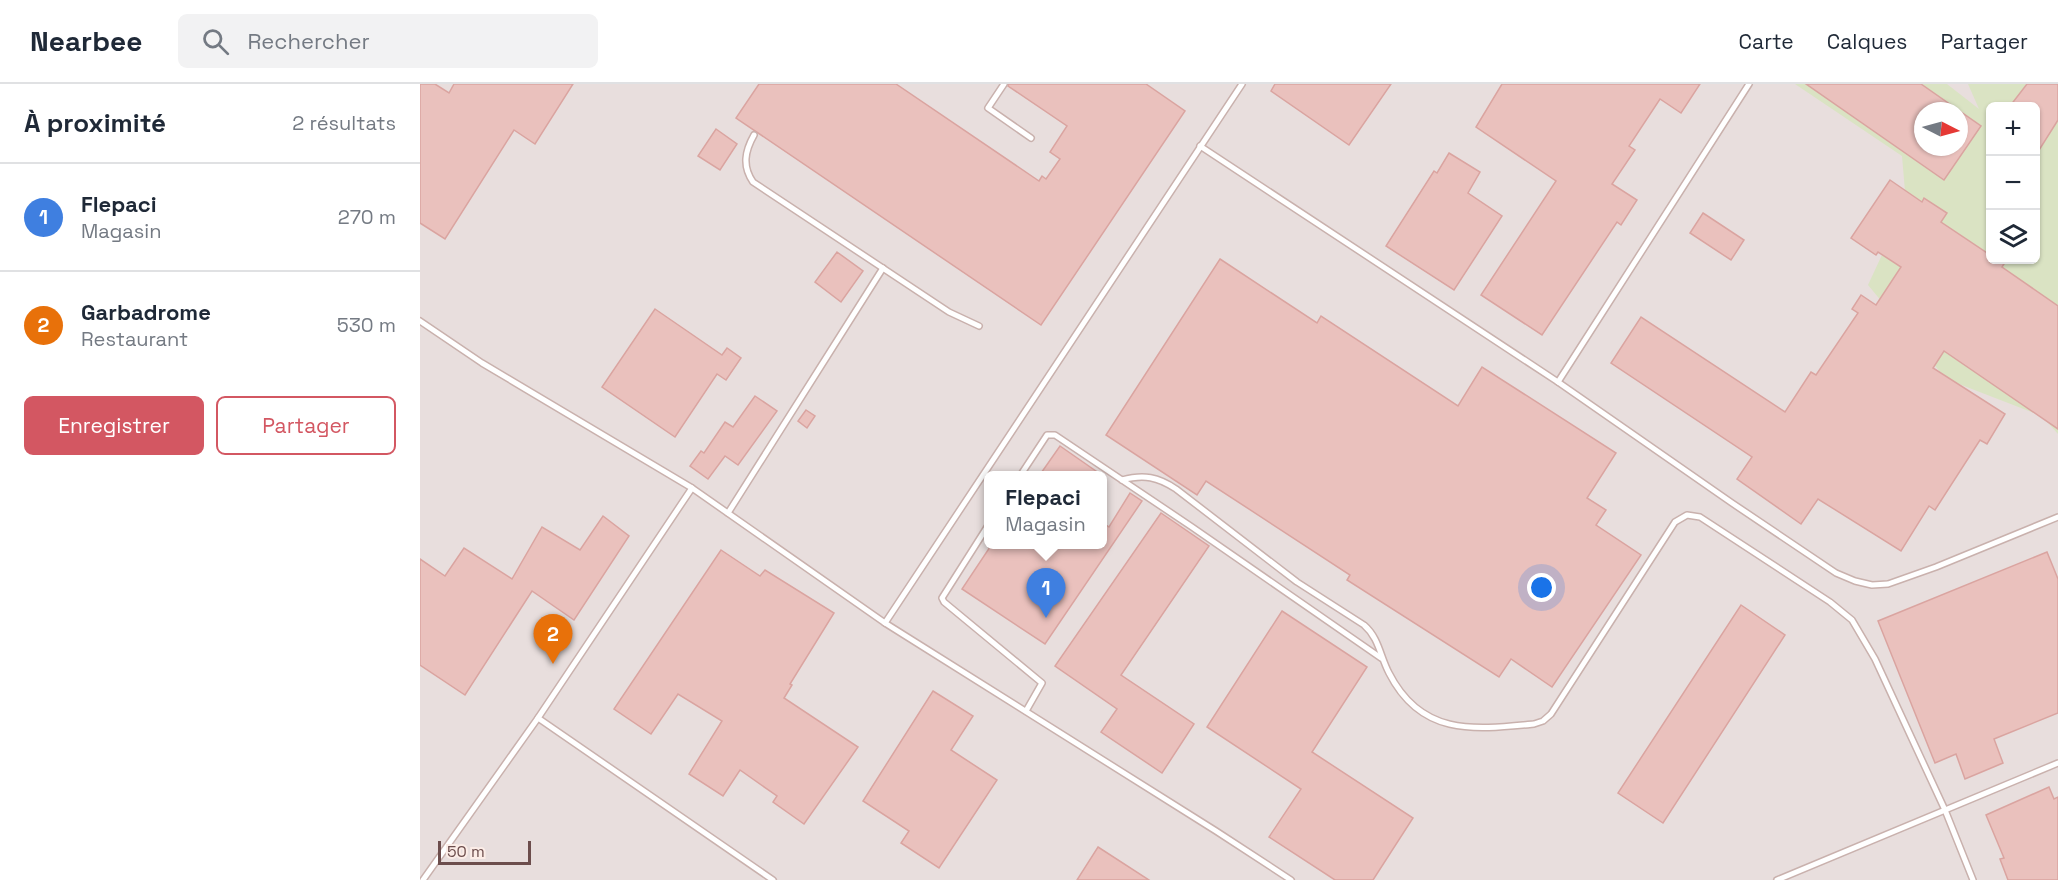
<!DOCTYPE html>
<html lang="fr">
<meta charset="utf-8">
<style>
:root{--surface:#fff;--page:#f2f2f3;--text:#1f2937;--muted:#747a83;--line:#e0e1e3;--accent:#d35762}
body{margin:0;font-family:"Space Grotesk",sans-serif;background:var(--page);color:var(--text)}
.controls{position:absolute;right:18px;top:18px;display:grid;overflow:hidden;border-radius:9px;box-shadow:0 2px 4px #0004}
.controls button{width:54px;height:54px;display:grid;place-items:center;padding:0;border:0;border-bottom:2px solid var(--line);background:var(--surface);color:var(--text);font:30px sans-serif}
.compass{position:absolute;left:1494px;top:18px;width:54px;height:54px;border-radius:50%;background:var(--surface);box-shadow:0 2px 4px #0004;rotate:96deg}
.scale{position:absolute;left:18px;bottom:15px;width:93px;box-sizing:border-box;padding-left:6px;border:3px solid #6c4d4c;border-top:0;font-size:16px;line-height:21px;white-space:nowrap;color:#6c4d4c;-webkit-text-stroke:4px #fcede7;paint-order:stroke}
.you{position:absolute;left:1122px;top:504px;width:21px;height:21px;margin:-15px;border:4px solid #fff;border-radius:50%;background:#1a73e8;box-shadow:0 0 0 9px #1a73e833}
.badge{display:grid;place-items:center;width:39px;height:39px;border-radius:50%;background:var(--accent);color:#fff;font-size:20px;font-weight:700}
.pin{position:absolute;translate:-50% -50px;filter:drop-shadow(0 2px 3px #0008)}
.pin::after{content:'';position:absolute;top:32px;width:21px;height:18px;background:inherit;clip-path:polygon(0 0,100% 0,50% 100%)}
.popup{position:absolute;left:564px;top:387px;width:123px;height:78px;box-sizing:border-box;display:grid;place-content:center;border-radius:9px;background:var(--surface);filter:drop-shadow(0 2px 4px #0005);font-size:20px;white-space:nowrap;color:var(--muted)}
.popup b{font-size:22px;color:var(--text)}
.popup::after{content:'';position:absolute;left:50%;top:100%;margin-left:-12px;border:12px solid transparent;border-top-color:var(--surface)}
.list{margin:0;padding:0;list-style:none}
h2{display:flex;justify-content:space-between;align-items:center;height:78px;margin:0;padding:0 24px;font-size:26px}
h2 small{font-size:20px;font-weight:400;color:var(--muted)}
.list li{display:grid;grid-template-columns:39px 1fr auto;gap:18px;align-items:center;box-sizing:border-box;height:108px;padding:0 24px;border-top:2px solid var(--line)}
.list b{display:block;font-size:22px;white-space:nowrap}
.list p{margin:0;font-size:20px;white-space:nowrap;color:var(--muted)}
.list em{font-size:20px;font-style:normal;color:var(--muted)}
.actions{display:flex;gap:12px;padding:18px 24px}
.actions a{flex:1;padding:14px 0;border:2px solid var(--accent);border-radius:9px;text-align:center;font-size:21px;color:var(--accent)}
.actions .main{background:var(--accent);color:#fff}
.icon{flex:none;width:33px;height:33px;fill:none;stroke:currentColor;stroke-width:2;stroke-linecap:round;stroke-linejoin:round}
.map{position:relative;flex:none;width:1638px;height:796px;overflow:hidden}
header{display:flex;align-items:center;gap:36px;box-sizing:border-box;height:84px;padding:0 30px;background:var(--surface);border-bottom:2px solid var(--line)}
header strong{font-size:28px}
nav{display:flex;gap:33px;margin-inline-start:auto;font-size:21px}
.search{width:420px;height:54px;background:var(--page);display:flex;align-items:center;gap:15px;box-sizing:border-box;padding:0 21px;border-radius:9px;color:var(--muted);font-size:22px}
main{display:flex}
aside{flex:1;background:var(--surface)}
.map>svg:first-child{display:block}
.industrial{fill:#e8dedd;fill-rule:evenodd}
.green{fill:#dae3c3;fill-rule:evenodd}
.building{fill:#eac1bd;stroke:#daa4a0;stroke-width:1.5;fill-rule:evenodd}
.lines{fill:none;stroke-linecap:round;stroke-linejoin:round}
.service-casing{stroke:#c9b1ad;stroke-width:8}
.service{stroke:#fff;stroke-width:5}
</style>
<header>
<strong>Nearbee</strong>
<div class="search"><svg class="icon" aria-label="search" viewBox="0 0 24 24"><circle cx="10" cy="10" r="6"/><path d="M15 15l6 6"/></svg>Rechercher</div>
<nav><a>Carte</a><a>Calques</a><a>Partager</a></nav>
</header>
<main>
<aside>
<h2>À proximité<small>2 résultats</small></h2>
<ul class="list">
<li><span class="badge" style="background:#3f7fe0">1</span><div><b>Flepaci</b><p>Magasin</p></div><em>270 m</em></li>
<li><span class="badge" style="background:#e8710a">2</span><div><b>Garbadrome</b><p>Restaurant</p></div><em>530 m</em></li>
</ul>
<div class="actions"><a class="main">Enregistrer</a><a>Partager</a></div>
</aside>
<div class="map">
<svg width="1638" height="796" viewBox="0 0 1638 796">
<rect width="100%" height="100%" fill="#f8e9e2"/>
<!-- industrial -->
<path class="industrial" d="M0,0H1638V796H0ZM1570,22H1616V176H1570ZM1503,27H1539V63H1503ZM569,392H683V460H569Z"/>
<!-- green -->
<path class="green" d="M1375,0H1527L1559,25L1548,0H1638V350L1622,332L1526,295L1448,201L1486,119L1482,72ZM1570,22H1616V176H1570ZM1503,27H1539V63H1503Z"/>
<!-- building -->
<g class="building">
<path d="M0,0H15L29,9L34,0H153L115,60L94,46L25,155L0,139Z"/>
<path d="M339,0H476L619,97L622,92L626,95L640,75L630,68L647,42L588,2L589,0H726L765,27L621,241L316,34Z"/>
<path d="M855,0H971L929,61L851,7Z"/>
<path d="M1082,0H1280L1261,29L1240,15L1209,62L1215,66L1192,100L1217,116L1201,141L1197,138L1122,251L1061,211L1136,97L1056,43Z"/>
<path d="M1386,0H1501L1561,42L1524,96ZM1503,27H1539V63H1503Z"/>
<path d="M1607,0H1638V36L1616,71V22H1590Z"/>
<path d="M296,45L317,60L300,86L278,72Z"/>
<path d="M1029,69L1060,88L1048,109L1082,132L1034,206L966,162L1014,87L1017,89Z"/>
<path d="M1470,96L1502,118L1504,114L1527,129L1521,138L1570,171V176H1576L1584,180L1582,183L1638,222V345L1524,267L1513,284L1585,330L1567,360L1560,356L1515,426L1509,422L1481,467L1398,415L1381,440L1317,395L1332,373L1191,279L1221,233L1365,328L1391,288L1396,291L1438,229L1432,225L1441,211L1456,221L1481,183L1458,168L1456,171L1431,154Z"/>
<path d="M1283,129L1324,156L1311,176L1270,149Z"/>
<path d="M417,168L443,187L421,218L395,198Z"/>
<path d="M800,175L897,239L901,232L1038,322L1062,283L1196,369L1167,414L1186,426L1176,441L1221,471L1132,603L1091,575L1079,593L927,496L930,491L786,397L777,411L686,351Z"/>
<path d="M235,225L302,271L307,264L321,274L306,296L297,290L255,353L182,303Z"/>
<path d="M335,312L357,327L318,381L305,372L288,395L270,382L281,367L284,369L305,338L313,343Z"/>
<path d="M386,326L395,332L387,344L378,337Z"/>
<path d="M640,362L683,392H619Z"/>
<path d="M710,409L722,417L625,560L542,505L572,460H683V439L689,443Z"/>
<path d="M741,429L789,462L701,591L774,640L742,689L681,648L697,625L635,582Z"/>
<path d="M183,432L209,452L154,536L112,507L45,611L0,581V475L25,492L44,464L92,495L122,443L160,466Z"/>
<path d="M301,466L340,492L345,486L414,529L370,600L372,601L364,614L438,663L384,740L353,718L357,712L320,686L303,712L269,690L302,637L258,610L231,650L194,625Z"/>
<path d="M1627,468L1638,495V629L1574,655L1583,679L1545,695L1536,670L1515,679L1458,537Z"/>
<path d="M1321,521L1365,551L1243,739L1198,709Z"/>
<path d="M862,527L947,583L892,668L993,734L953,796H915L849,753L881,705L787,643Z"/>
<path d="M513,607L553,632L531,666L577,696L519,784L481,759L489,747L443,717Z"/>
<path d="M1629,703L1634,715L1638,713V796H1588L1580,775L1584,774L1566,731Z"/>
<path d="M678,763L729,796H657Z"/>
</g>
<g class="lines">
<!-- service casing -->
<g class="service-casing">
<g id="service">
<path d="M584,0L568,24L611,54"/>
<path d="M334,51C325,67 322,82 333,98L529,228L559,242"/>
<path d="M780,62L1138,298L1312,419L1416,489L1435,497L1452,501L1468,500L1516,483L1638,433"/>
<path d="M0,237L62,279L272,404L465,539L796,747L871,796"/>
<path d="M1138,298L1329,0"/>
<path d="M600,392L627,351H635L772,443L961,574"/>
<path d="M702,396C724,390 738,393 756,405L877,498L944,541C959,554 960,572 969,589C1001,652 1053,646 1114,640L1123,637L1131,630L1255,438L1267,431L1280,433L1410,518L1432,536L1455,575L1525,726L1553,796"/>
<path d="M308,429L463,184"/>
<path d="M569,440L522,514L524,518L622,599L606,627"/>
<path d="M465,539L822,0"/>
<path d="M118,634L353,796"/>
<path d="M3,796L118,634L272,404"/>
<path d="M1357,796L1638,679"/>
</g>
</g>
<!-- service -->
<use href="#service" class="service"/>
</g>
</svg>
<div class="controls">
<button>+</button>
<button>−</button>
<button><svg class="icon" aria-label="layers" viewBox="0 0 24 24"><path d="M12 4l9 5-9 5-9-5zM3 14l9 5 9-5"/></svg></button>
</div>
<svg class="compass" viewBox="-18 -18 36 36"><path d="M0-13l5 13h-10z" fill="#e53935"/><path d="M0 13l5-13h-10z" fill="#747a83"/></svg>
<div class="scale">50 m</div>
<div class="you"></div>
<div class="pin badge" style="left:626px;top:534px;background:#3f7fe0">1</div>
<div class="popup"><b>Flepaci</b>Magasin</div>
<div class="pin badge" style="left:133px;top:580px;background:#e8710a">2</div>
</div>
</main>
